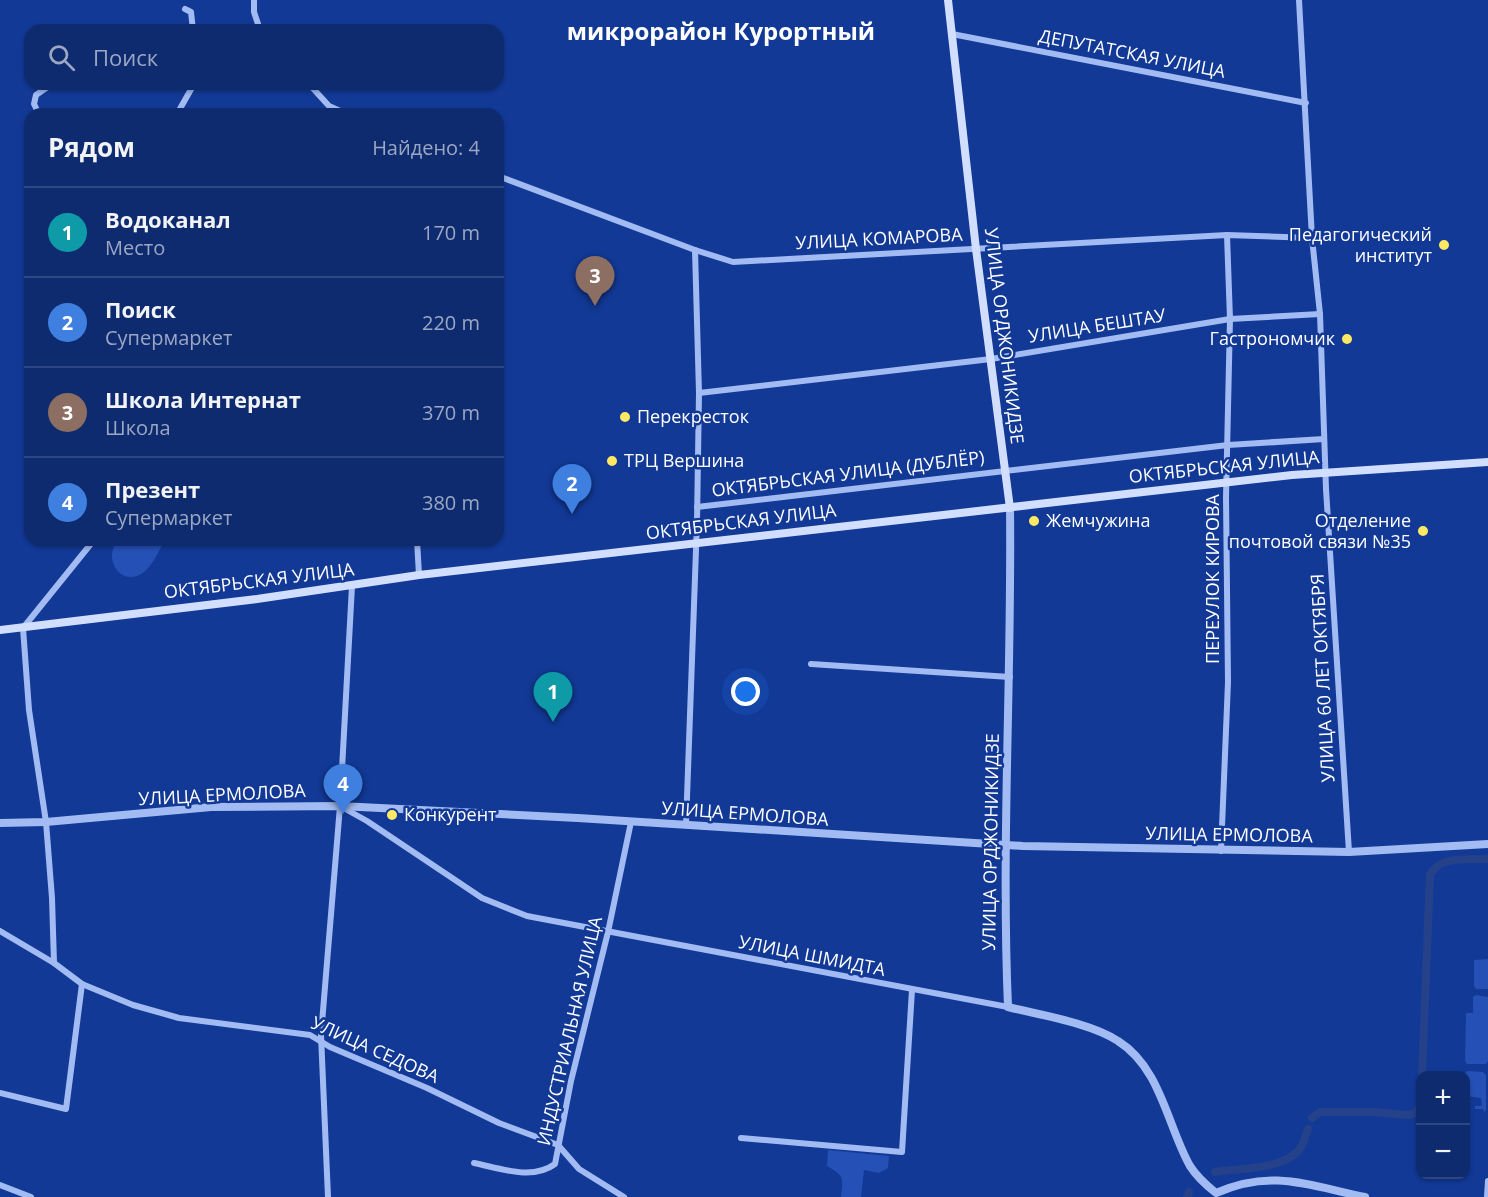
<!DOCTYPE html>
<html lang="ru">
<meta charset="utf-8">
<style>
:root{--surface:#0e2b70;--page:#1c3778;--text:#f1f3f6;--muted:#9ba7c3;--line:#2e4783;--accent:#d6ab8b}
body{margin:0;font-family:"Open Sans",sans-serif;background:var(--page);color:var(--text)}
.controls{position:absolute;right:18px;bottom:18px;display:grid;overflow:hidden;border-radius:12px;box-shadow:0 2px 4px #0004}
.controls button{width:54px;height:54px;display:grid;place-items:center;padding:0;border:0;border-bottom:2px solid var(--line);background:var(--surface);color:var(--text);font:30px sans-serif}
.you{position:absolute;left:746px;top:692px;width:21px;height:21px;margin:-15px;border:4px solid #fff;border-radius:50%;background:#1a73e8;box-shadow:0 0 0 9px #1a73e833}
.badge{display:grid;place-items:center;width:39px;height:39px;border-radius:50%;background:var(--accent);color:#fff;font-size:20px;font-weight:700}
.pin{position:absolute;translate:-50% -50px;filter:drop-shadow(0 2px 3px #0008)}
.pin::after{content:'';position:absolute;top:32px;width:21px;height:18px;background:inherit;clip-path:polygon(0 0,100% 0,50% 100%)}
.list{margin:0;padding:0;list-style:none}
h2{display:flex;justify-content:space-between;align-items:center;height:78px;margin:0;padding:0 24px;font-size:26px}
h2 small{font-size:20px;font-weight:400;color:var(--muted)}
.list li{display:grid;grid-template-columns:39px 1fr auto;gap:18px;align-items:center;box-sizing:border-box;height:90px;padding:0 24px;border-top:2px solid var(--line)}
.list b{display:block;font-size:22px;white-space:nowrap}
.list p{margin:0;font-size:20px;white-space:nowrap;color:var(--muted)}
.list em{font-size:20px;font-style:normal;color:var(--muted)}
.icon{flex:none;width:33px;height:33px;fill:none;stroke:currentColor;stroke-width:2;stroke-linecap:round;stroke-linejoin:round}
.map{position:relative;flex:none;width:1488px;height:1197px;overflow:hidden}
.search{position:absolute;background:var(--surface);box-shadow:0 2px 4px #0004;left:24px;top:24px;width:480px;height:66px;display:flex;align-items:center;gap:15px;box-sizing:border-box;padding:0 21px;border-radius:18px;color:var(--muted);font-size:22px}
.panel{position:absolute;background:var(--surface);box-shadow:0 2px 4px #0004;left:24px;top:108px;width:480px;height:438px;border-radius:18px}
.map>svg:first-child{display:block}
.green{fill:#2551b6}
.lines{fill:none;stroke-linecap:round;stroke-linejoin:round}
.canal{stroke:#254189;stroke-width:8}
.minor{stroke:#a2bbf3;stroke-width:6}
.tertiary{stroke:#a2bbf3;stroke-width:8}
.secondary{stroke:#d2defd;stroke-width:8}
.poi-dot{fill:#ffe964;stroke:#123996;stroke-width:2}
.labels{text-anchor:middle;stroke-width:5;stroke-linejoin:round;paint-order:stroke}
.street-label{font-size:18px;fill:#fff;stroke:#123996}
.poi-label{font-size:18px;fill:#fff;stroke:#123996;text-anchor:start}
.district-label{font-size:24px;font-weight:bold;fill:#fff;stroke:#123996}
</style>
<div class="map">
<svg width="1488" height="1197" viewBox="0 0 1488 1197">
<rect width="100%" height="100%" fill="#123996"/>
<!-- green -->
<g class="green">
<path d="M117,540H165C159,550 153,565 144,572C124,588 102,563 117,540Z"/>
<path d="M1488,959V989H1476L1474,986V960Z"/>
<path d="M1476,995L1488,997V1061L1486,1064H1467L1465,1061L1466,1013H1473V997Z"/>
<path d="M1467,1071L1483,1072L1486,1075V1110L1484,1112L1483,1109H1475V1106H1482L1481,1098L1466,1096V1076L1464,1075Z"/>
<path d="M828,1150L889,1156L888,1168L879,1173L864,1170L861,1197H841C843,1178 845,1176 827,1166Z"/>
</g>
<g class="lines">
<!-- canal -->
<g class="canal">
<path d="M1422,1076L1430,875C1439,855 1469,860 1488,859"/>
<path d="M1312,1118L1320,1112H1374L1409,1115L1415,1113L1420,1107"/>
<path d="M1215,1172C1240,1168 1280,1170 1298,1151C1304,1145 1305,1136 1308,1129"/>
<path d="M1187,1197L1189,1192"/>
</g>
<!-- minor -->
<g class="minor">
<path d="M254,0V12L260,30"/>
<path d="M1299,0L1312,238L1320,314L1326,489L1349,852"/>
<path d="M185,9L191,12L193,30"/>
<path d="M952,34L1306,103"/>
<path d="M309,84L329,106L347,114"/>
<path d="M39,114L34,104L36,95L52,84"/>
<path d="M177,114L194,84"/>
<path d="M498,176L695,250L733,262L1227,235L1312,238"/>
<path d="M699,393L991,359L1230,319L1320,314"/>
<path d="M697,507L1228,445L1324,439"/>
<path d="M417,540L419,575"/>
<path d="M811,664L1010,677"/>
<path d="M340,806L367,821L482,898L527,916L1008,1007"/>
<path d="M686,825L697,522L699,393L695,250"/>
<path d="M1221,851L1228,682L1226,497L1230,319L1227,235"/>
<path d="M0,931L54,963L82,984L133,1005L179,1018L310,1035L330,1047L427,1088L499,1123L558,1145L579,1169L624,1197"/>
<path d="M54,963L52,898L46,822L29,710L23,628L94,540"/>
<path d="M0,1093L66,1109L82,984"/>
<path d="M741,1138L902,1152L912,990"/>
<path d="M474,1163C499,1168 532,1181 555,1164L571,1081L608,932L631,822"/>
<path d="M0,1185L31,1197"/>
<path d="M328,1197L321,1035L340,806L352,586"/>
<path d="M1487,1197L1488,1181"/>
</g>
<!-- tertiary -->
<g class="tertiary">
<path d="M1010,508C1012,675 1001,841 1008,1007C1040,1015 1091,1023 1118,1041C1161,1068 1167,1125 1190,1166C1197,1177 1206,1185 1216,1193C1272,1168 1310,1186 1365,1197"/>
<path d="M0,823L46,822L211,807L340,806L578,818L1023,846L1349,852L1488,844"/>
</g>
<!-- secondary -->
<g class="secondary">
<path d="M948,0L976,249L1010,508"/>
<path d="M0,630L257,599L419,575L1292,475L1488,462"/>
</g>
</g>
<!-- markers -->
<g class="poi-dot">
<circle cx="1444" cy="245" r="6"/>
<circle cx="1347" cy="339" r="6"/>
<circle cx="625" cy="417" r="6"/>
<circle cx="612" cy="461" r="6"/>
<circle cx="1034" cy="521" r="6"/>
<circle cx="1423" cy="531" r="6"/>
<circle cx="392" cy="815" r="6"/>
</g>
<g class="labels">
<!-- street labels -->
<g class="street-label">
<text transform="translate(1132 54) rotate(11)" y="6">ДЕПУТАТСКАЯ УЛИЦА</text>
<text transform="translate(879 239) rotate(-3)" y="6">УЛИЦА КОМАРОВА</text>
<text transform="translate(1097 326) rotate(-9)" y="6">УЛИЦА БЕШТАУ</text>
<text transform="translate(1004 336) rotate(83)" y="6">УЛИЦА ОРДЖОНИКИДЗЕ</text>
<text transform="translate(1224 467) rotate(-6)" y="6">ОКТЯБРЬСКАЯ УЛИЦА</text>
<text transform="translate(848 474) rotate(-7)" y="6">ОКТЯБРЬСКАЯ УЛИЦА (ДУБЛЁР)</text>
<text transform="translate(741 522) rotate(-7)" y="6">ОКТЯБРЬСКАЯ УЛИЦА</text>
<text transform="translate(1213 579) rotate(-90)" y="6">ПЕРЕУЛОК КИРОВА</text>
<text transform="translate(259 581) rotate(-7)" y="6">ОКТЯБРЬСКАЯ УЛИЦА</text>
<text transform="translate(1323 678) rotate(-93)" y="6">УЛИЦА 60 ЛЕТ ОКТЯБРЯ</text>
<text transform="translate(222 795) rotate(-3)" y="6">УЛИЦА ЕРМОЛОВА</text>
<text transform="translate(745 814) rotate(4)" y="6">УЛИЦА ЕРМОЛОВА</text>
<text transform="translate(1229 835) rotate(1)" y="6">УЛИЦА ЕРМОЛОВА</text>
<text transform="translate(991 842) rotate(-89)" y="6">УЛИЦА ОРДЖОНИКИДЗЕ</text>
<text transform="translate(812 956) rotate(11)" y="6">УЛИЦА ШМИДТА</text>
<text transform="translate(570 1031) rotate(-77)" y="6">ИНДУСТРИАЛЬНАЯ УЛИЦА</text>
<text transform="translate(375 1050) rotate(24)" y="6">УЛИЦА СЕДОВА</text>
</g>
<!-- poi labels -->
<g class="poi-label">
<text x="1432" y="241" text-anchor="end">Педагогический<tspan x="1432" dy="21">институт</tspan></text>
<text x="1335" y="345" text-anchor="end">Гастрономчик</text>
<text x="637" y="423">Перекресток</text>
<text x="624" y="467">ТРЦ Вершина</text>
<text x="1046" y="527">Жемчужина</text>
<text x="1411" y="527" text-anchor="end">Отделение<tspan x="1411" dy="21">почтовой связи №35</tspan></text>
<text x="404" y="821">Конкурент</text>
</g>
<!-- district labels -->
<g class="district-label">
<text x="721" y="40">микрорайон Курортный</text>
</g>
</g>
</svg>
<div class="controls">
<button>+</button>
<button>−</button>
</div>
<div class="you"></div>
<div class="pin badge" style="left:553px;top:722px;background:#0f9aa8">1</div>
<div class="pin badge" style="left:572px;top:514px;background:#3f7fe0">2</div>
<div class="pin badge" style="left:595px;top:306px;background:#8d6e63">3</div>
<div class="pin badge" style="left:343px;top:814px;background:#3f7fe0">4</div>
<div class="search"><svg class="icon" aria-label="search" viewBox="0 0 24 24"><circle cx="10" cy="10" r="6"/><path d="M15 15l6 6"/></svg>Поиск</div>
<section class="panel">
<h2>Рядом<small>Найдено: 4</small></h2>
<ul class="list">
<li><span class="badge" style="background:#0f9aa8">1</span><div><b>Водоканал</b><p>Место</p></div><em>170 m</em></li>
<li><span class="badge" style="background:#3f7fe0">2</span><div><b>Поиск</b><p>Супермаркет</p></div><em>220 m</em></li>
<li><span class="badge" style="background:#8d6e63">3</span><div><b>Школа Интернат</b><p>Школа</p></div><em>370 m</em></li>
<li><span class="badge" style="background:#3f7fe0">4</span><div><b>Презент</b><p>Супермаркет</p></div><em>380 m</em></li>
</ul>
</section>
</div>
